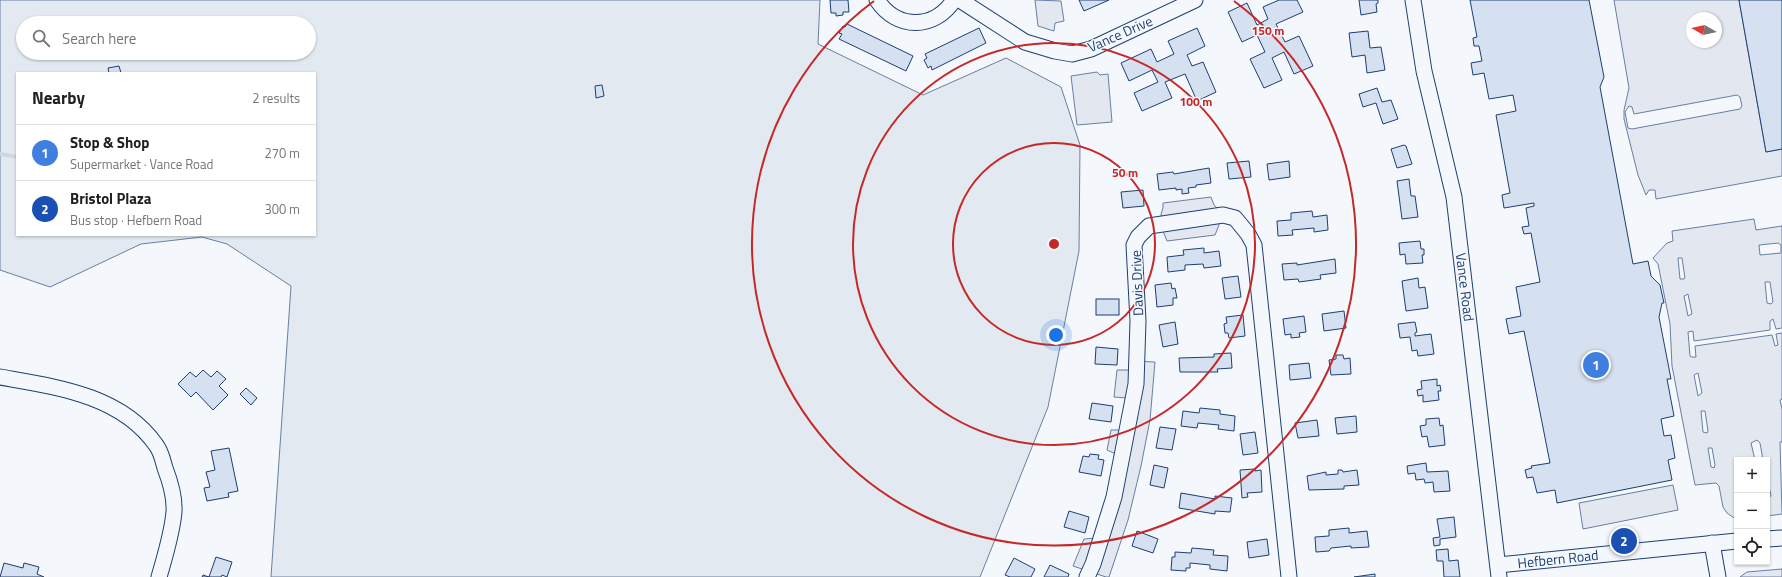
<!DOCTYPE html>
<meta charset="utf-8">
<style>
:root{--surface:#fff;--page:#f2f2f2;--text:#202124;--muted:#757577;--line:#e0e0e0;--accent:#b45309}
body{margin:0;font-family:"Titillium Web",sans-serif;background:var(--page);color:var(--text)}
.controls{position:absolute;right:12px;bottom:12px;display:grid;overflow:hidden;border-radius:0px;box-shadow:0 1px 3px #0004}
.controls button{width:36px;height:36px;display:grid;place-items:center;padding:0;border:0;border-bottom:1px solid var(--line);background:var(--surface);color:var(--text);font:20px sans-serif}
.compass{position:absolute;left:1686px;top:12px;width:36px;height:36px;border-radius:50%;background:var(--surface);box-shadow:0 1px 3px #0004;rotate:279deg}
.you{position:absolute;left:1056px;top:335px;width:14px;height:14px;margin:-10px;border:3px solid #fff;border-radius:50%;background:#1a73e8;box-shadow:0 0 0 6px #1a73e833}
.badge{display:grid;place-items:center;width:26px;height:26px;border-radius:50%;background:var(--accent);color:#fff;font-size:13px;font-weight:700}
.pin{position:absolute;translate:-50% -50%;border:2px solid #fff;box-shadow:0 1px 4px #0006}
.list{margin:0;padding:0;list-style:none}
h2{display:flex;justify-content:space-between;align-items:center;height:52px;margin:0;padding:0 16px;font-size:17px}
h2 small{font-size:13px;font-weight:400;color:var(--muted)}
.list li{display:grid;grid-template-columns:26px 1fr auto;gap:12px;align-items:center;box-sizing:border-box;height:56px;padding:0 16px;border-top:1px solid var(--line)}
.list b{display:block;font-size:15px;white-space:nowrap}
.list p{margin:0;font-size:13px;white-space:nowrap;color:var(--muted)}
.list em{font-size:13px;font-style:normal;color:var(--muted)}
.icon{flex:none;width:22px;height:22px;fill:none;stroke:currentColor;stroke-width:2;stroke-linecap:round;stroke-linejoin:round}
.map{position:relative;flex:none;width:1782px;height:577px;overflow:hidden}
.search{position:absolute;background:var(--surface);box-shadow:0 1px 3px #0004;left:16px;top:16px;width:300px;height:44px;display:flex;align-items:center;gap:10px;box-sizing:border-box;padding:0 14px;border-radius:22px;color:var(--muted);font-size:15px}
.panel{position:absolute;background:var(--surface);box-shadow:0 1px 3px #0004;left:16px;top:72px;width:300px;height:164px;border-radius:0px}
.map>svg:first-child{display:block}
.green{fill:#e3e9f0;stroke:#687fa3;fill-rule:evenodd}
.parking{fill:#e3e8f0;stroke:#687fa3;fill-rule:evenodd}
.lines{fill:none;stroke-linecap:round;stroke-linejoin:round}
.stream{stroke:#cfd7e4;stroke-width:4}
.building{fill:#d5e0f0;stroke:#1d3f73}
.minor-casing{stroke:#1d3f73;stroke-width:17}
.minor{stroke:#f4f7fb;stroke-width:15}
.ring{fill:none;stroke:#c62828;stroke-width:2}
.labels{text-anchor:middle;stroke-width:3;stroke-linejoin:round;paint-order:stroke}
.street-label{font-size:14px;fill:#1d3f73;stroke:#f4f7fb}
.centre{fill:#c62828;stroke:#f4f7fb;stroke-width:2}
.ring-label{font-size:12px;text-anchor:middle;font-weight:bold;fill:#c62828;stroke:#f4f7fb;stroke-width:3;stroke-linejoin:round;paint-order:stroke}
</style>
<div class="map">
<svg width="1782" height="577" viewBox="0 0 1782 577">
<rect width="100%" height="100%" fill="#f4f7fb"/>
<!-- green -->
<path class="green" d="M0,0H820L818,44L923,95L1006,58L1061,87L1080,145L1079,251L1048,407L980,577H271L291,286L227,244L202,237L141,244L50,287L0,270ZM23,23H309V53H23ZM17,73H315V235H17Z"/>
<!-- parking -->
<g class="parking">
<path d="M1035,0L1061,1L1064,21L1055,23L1054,31L1038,26Z"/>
<path d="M1614,0H1739L1766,152L1782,149V176L1656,199L1655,190H1649L1646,195L1638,175L1624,119V110L1629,88ZM1692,18H1716V42H1692ZM1737,95L1740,97L1742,106L1740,109L1632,129L1628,128L1625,112L1629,106L1632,107L1634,114Z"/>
<path d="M1097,72L1100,75L1108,74L1112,122L1077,125L1071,76Z"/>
<path d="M1211,197L1214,205L1217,208L1219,225L1215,235L1167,241L1163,231L1161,214L1163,208V203Z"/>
<path d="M1754,219L1756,230L1782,226V328L1776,329L1773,319L1770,321V330L1694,341L1693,331L1688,332L1690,356L1691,357H1696L1695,346L1772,335L1775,346L1778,345L1776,334L1782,333V399L1780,400L1782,409V442H1780L1782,514L1767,516V498L1771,496L1767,476V460H1763L1760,443L1757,440L1751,443L1755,460H1737V481L1735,483L1737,520L1727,513L1723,507L1719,486L1716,483L1695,485L1672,366L1670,324L1658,264L1653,258L1667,243L1673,241L1672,231ZM1778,243L1781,245V253L1760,255L1759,245ZM1678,258H1682L1685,278L1684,279H1680ZM1765,282H1770L1773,302L1771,304L1767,303ZM1688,294L1692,314L1688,316L1684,296ZM1698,373L1702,393L1698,396L1694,375ZM1701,411H1705L1708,431L1707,433L1703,432ZM1708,448H1712L1715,465L1714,468L1711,467Z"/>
<path d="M1131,361L1155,362L1150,420L1141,466L1128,520L1109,577H1106L1073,566L1084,539L1096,538L1100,527L1116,454L1107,450L1111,430H1120L1127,398L1114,397L1117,370H1130Z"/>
<path d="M1673,485L1678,510L1583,529L1579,503Z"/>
<path d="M1782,569V577H1740L1747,572Z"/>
</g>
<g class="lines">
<!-- stream -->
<path class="stream" d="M0,154L17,157"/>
</g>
<!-- building -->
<g class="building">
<path d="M830,0H848L849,12H843V15L836,16V13H831Z"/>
<path d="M1079,0H1109L1084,11Z"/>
<path d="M1279,0H1297L1303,12L1276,24L1285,42L1299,36L1313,66L1294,74L1284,52L1272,58L1282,80L1264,88L1250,59L1265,52L1257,35L1242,42L1228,12L1247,3L1257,25L1268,19L1263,7Z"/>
<path d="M1359,0H1378V3L1376,4L1377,12L1361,15Z"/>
<path d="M1470,0H1589L1604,77L1600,87L1633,264L1648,261L1651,276L1660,285L1664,303H1662L1659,317L1671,379H1667L1674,416L1661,419L1664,436L1671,435L1675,458L1668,460L1672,480L1557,503L1555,490L1537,493L1533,477L1527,478L1525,470L1532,468L1531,466L1550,463L1524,331L1509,334L1506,319L1521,316L1516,287L1540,282L1531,233L1524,234L1522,227L1529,226L1526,208L1534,206V203L1504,208L1502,195L1510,193L1496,115L1516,111L1513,95L1489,99L1484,73L1473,75L1471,63L1482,61L1479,46H1474L1473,38L1477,37Z"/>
<path d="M1739,0H1782V149L1766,152Z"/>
<path d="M847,24L913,56L906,71L839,39L842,34L839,33L843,26L845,27Z"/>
<path d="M979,28L986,43L932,70L931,66L928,68L924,60L927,58L925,54Z"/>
<path d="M1197,28L1205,46L1187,55L1192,66L1203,62L1216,92L1197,101L1185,74L1165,82L1172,98L1142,111L1134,93L1158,82L1152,70L1129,81L1121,63L1151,49L1157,62L1174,54L1168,41Z"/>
<path d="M1368,31L1370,48L1381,47L1385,70L1367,73L1365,55L1352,57L1349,33Z"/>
<path d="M119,66L121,73H109L108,68Z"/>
<path d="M602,85L604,96L596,98L595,86Z"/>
<path d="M1377,88L1382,102L1391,100L1398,119L1383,124L1376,103L1363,107L1359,94Z"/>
<path d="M1404,145L1406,146L1412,164L1397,168L1391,149Z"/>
<path d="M1249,161L1251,177L1229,179L1227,163Z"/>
<path d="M1289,161L1290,177L1269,180L1267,164Z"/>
<path d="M1209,168L1211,183L1196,185V187L1188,188L1189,193L1182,194V189L1176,190V188L1159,190L1157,174L1173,172L1174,174Z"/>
<path d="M1409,179L1411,196H1415L1418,217L1402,219L1397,181Z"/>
<path d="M1143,190L1144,206L1123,208L1121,192Z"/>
<path d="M1312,211L1313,217L1327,215L1328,230L1314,232V228L1292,230L1293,235L1278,236L1277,221L1291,220V213Z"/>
<path d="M1420,241L1421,249H1424V255H1422L1423,263L1406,264L1405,254L1400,255L1399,243Z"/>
<path d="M1204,248V253L1219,251L1221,266L1204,268L1203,264L1185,265V270L1168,272L1167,257L1184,255L1183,250Z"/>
<path d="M1335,259L1336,273L1320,275L1321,279L1299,282L1298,279L1284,280L1282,264L1297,263V265Z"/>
<path d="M1238,276L1241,297L1225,299L1222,278Z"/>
<path d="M1418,278L1419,288L1425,287L1428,308L1406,311L1402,281Z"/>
<path d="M1171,283L1172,289L1175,288L1177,298H1173V305L1157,307L1155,285Z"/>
<rect x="1096" y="299" width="23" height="16"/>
<path d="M1344,311L1346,328L1324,331L1322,314Z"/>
<path d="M1243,315L1245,336L1229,338L1228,333H1225L1224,324L1227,323L1226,317Z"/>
<path d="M1304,316L1306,332L1299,333L1300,337L1291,338V334L1285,335L1283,319Z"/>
<path d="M1175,322L1178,344L1163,347L1159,325Z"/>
<path d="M1415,322L1417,332L1415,333V336L1431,334L1434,354L1418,356L1417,350L1412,351L1410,337L1400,338L1398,324Z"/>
<path d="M1096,347L1118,349L1117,365L1095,364Z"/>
<path d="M1231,353L1232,368L1217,369L1218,372H1180L1179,358L1214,357V354Z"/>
<path d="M1336,355H1343L1344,359L1350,358L1351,374L1331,375L1329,360L1336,359Z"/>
<path d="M1309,363L1311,378L1290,380L1289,365Z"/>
<path d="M203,370L211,377L217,371L226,379L219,386L228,395L213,410L196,392L191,397L178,384L190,372L196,377Z"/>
<path d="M1437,379V386L1440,385L1441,391H1438L1439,400L1423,402V395L1418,396L1417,390L1422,389L1421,381Z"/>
<path d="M246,388L257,398L251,405L240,394Z"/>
<path d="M1092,403L1113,406L1111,422L1089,419Z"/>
<path d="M1200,408L1220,410V414L1235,416L1234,431L1218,429L1219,425L1198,423L1197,428L1181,426L1183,411L1199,413Z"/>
<path d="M1356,416L1357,432L1337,434L1335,418Z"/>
<path d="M1439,418L1440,426L1443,425L1445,445L1429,447L1427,436L1422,437L1420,426L1426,425V419Z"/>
<path d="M1317,420L1319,436L1298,438L1295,423Z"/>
<path d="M1160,427L1176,429L1172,450L1156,448Z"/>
<path d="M1255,432L1258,453L1243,455L1240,434Z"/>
<path d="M229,448L238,491L228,493L229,497L207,501L204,488L210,487L206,472L215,470L211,451Z"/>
<path d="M1090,454L1099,455L1098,459L1104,460L1101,476L1079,472L1083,456L1089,457Z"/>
<path d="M1426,463L1427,472L1448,471L1450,491L1434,492L1433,482L1425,483L1424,479L1416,480L1415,473L1408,474L1407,466Z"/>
<path d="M1154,465L1168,468L1164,488L1150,485Z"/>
<path d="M1255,469V471L1261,470L1262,492L1247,493L1248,497L1242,498L1240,470Z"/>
<path d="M1338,470H1342L1343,472L1357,470L1359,485L1344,486V489L1309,490L1307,476L1326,472V475L1338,474Z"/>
<path d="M1181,493L1215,499V496L1232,498L1230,512L1215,511V514L1179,508Z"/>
<path d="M1069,511L1089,517L1085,533L1064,527Z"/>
<path d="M1454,517L1456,537L1440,539V545L1434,546L1433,538L1440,537L1437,519Z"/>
<path d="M1349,528V533L1367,531L1369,547L1351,548V546L1331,548L1329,551L1316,552L1315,537L1329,536V530Z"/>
<path d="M1137,531L1158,539L1153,553L1132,546Z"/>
<path d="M1267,539L1269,555L1249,558L1247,542Z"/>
<path d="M1192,548L1214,550L1213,555L1228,556L1227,571L1210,569V565L1190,563V568H1186V571L1171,570L1172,557H1175V552L1191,553Z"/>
<path d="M1448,549L1449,561L1458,560L1460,577H1444L1443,561H1437L1436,550Z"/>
<path d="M216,557L232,562L227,577L222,575L221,577H202L203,575L209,577Z"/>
<path d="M1014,558L1035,569L1031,577H1010L1005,575Z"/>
<path d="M4,563L23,568L24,563L39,567L37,574L44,577H0Z"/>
<path d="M1050,565L1069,574L1068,577H1044Z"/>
<path d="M1375,574V577H1354Z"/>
</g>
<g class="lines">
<!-- minor casing -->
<g class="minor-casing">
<g id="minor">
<path d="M877,0C897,30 934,30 954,0"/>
<path d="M960,0L1025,42L1055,51L1072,54L1091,49L1195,0"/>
<path d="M1413,0L1424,71L1454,197L1499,577"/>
<path d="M0,377C56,387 121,395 156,445C161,451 163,461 165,468C170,481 175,497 174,512C172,534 165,556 159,577"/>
<path d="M1767,539L1782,538"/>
<path d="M1712,543L1718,577"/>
<path d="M1498,565L1737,541"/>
<path d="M1087,577L1093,564L1114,497L1136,384L1138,321L1134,245L1138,237L1149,226L1223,215L1235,218L1248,234L1254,245L1289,577"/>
</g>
</g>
<!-- minor -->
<use href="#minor" class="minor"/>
</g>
<!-- distance rings -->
<g class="ring">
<circle cx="1054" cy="244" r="101"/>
<circle cx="1054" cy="244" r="201"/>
<path d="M1234 1A302 302 0 1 1 874 1"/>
</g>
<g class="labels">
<!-- street labels -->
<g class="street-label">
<text transform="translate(1120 34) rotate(-24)" y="5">Vance Drive</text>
<text transform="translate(1137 283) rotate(-92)" y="5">Davis Drive</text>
<text transform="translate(1465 287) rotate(83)" y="5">Vance Road</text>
<text transform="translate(1558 559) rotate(-6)" y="5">Hefbern Road</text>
</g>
</g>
<circle cx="1054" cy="244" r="6" class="centre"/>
<g class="ring-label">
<text x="1268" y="35">150 m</text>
<text x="1196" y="106">100 m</text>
<text x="1125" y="177">50 m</text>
</g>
</svg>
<div class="controls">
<button>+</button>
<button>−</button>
<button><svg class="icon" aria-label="locate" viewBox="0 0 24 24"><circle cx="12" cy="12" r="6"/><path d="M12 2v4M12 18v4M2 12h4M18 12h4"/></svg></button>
</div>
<svg class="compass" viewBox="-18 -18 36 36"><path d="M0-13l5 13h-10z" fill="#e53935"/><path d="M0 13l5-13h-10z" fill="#757577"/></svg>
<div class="you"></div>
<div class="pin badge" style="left:1596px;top:365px;background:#3f7fe0">1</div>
<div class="pin badge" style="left:1624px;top:541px;background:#1a4fb4">2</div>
<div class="search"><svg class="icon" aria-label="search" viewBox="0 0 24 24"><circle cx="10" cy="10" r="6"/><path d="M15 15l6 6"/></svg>Search here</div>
<section class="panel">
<h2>Nearby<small>2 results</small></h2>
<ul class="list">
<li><span class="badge" style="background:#3f7fe0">1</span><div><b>Stop &amp; Shop</b><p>Supermarket · Vance Road</p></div><em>270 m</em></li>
<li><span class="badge" style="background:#1a4fb4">2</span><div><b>Bristol Plaza</b><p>Bus stop · Hefbern Road</p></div><em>300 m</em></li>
</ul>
</section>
</div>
